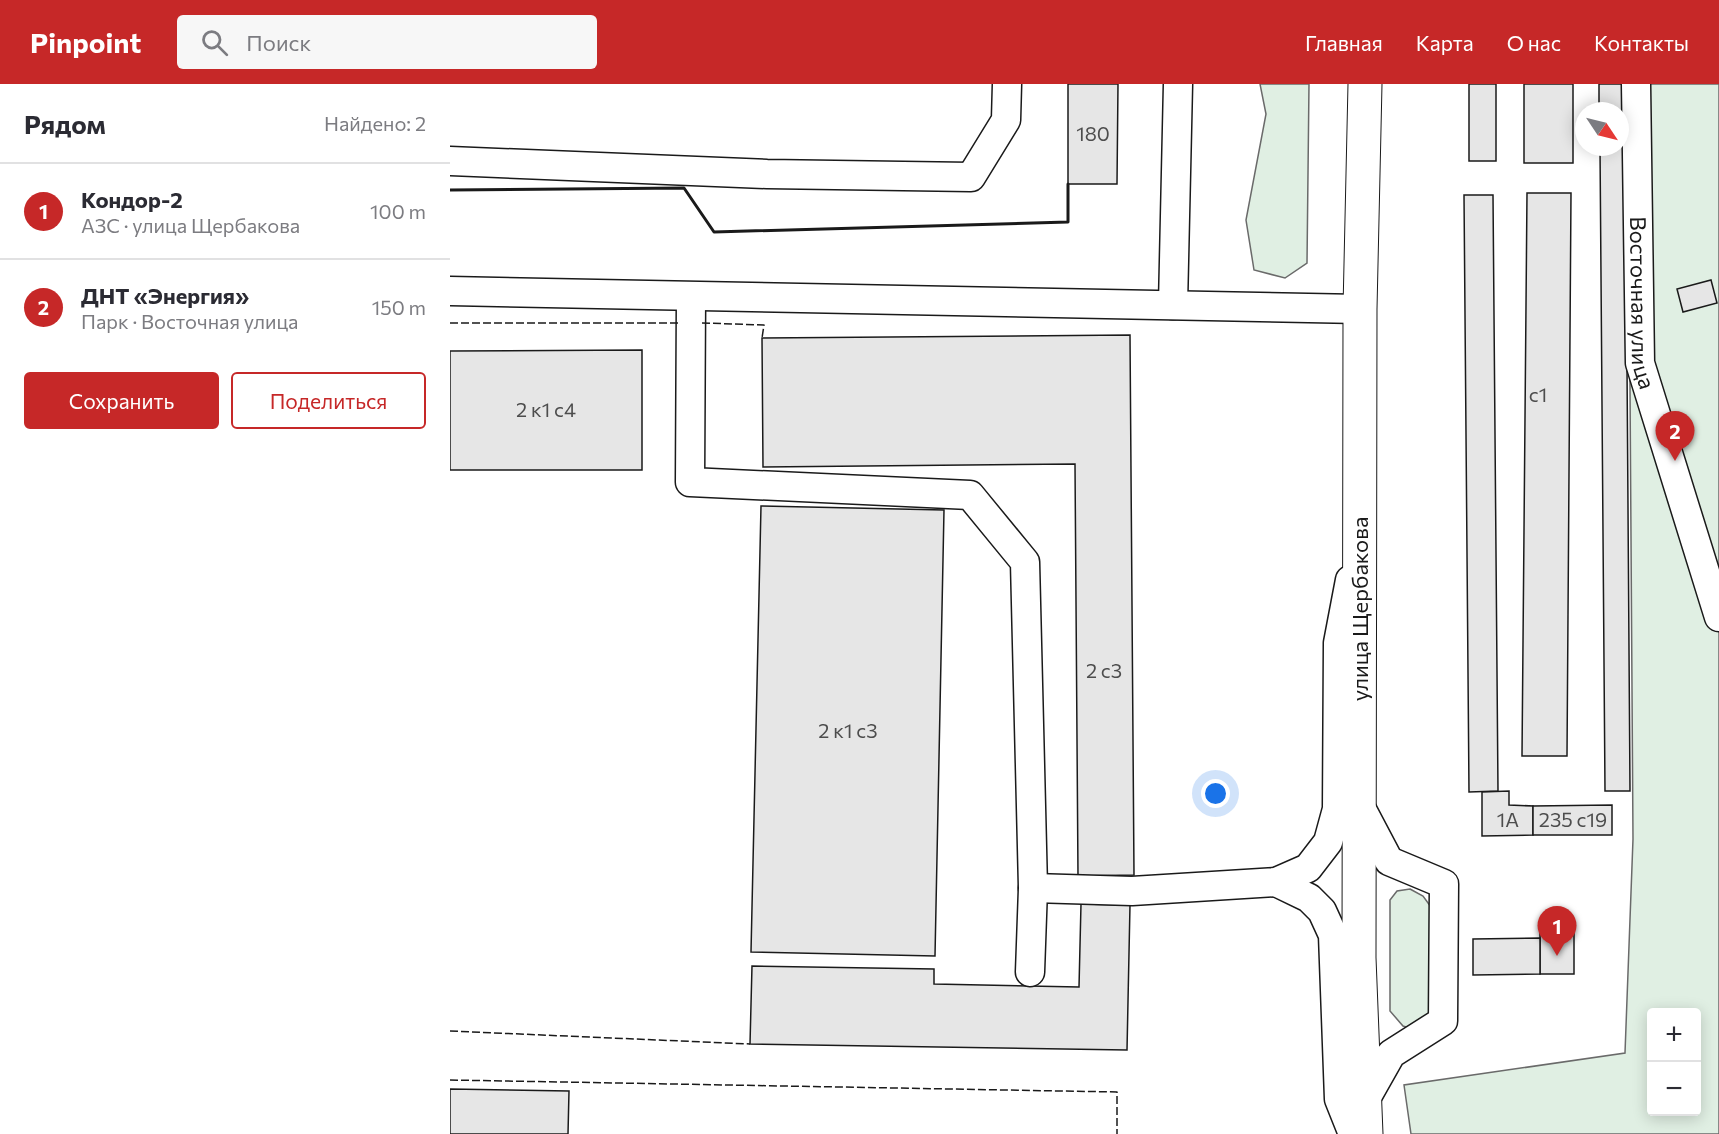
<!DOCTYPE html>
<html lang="ru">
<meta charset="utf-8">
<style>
:root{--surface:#fff;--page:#f7f7f7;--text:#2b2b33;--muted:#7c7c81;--line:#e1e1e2;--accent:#c62828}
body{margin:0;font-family:Commissioner,sans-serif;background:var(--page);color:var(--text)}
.controls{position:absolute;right:18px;bottom:18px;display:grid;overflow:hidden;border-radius:6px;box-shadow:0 3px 15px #0003}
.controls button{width:54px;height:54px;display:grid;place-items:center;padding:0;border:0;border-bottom:2px solid var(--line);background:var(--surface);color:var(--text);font:30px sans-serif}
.compass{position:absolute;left:1125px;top:18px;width:54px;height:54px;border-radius:50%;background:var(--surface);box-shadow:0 3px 15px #0003;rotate:125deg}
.you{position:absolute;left:766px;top:710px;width:21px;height:21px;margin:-15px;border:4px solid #fff;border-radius:50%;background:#1a73e8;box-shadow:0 0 0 9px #1a73e833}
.badge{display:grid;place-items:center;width:39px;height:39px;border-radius:50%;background:var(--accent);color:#fff;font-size:20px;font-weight:700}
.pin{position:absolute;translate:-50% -50px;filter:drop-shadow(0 2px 3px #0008)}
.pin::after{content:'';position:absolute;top:32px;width:21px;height:18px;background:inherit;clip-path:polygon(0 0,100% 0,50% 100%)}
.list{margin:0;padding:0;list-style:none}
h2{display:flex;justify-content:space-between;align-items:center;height:78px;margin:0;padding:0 24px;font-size:26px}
h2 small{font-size:20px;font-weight:400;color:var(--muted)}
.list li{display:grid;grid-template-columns:39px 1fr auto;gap:18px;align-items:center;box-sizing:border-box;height:96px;padding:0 24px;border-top:2px solid var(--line)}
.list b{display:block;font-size:22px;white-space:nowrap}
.list p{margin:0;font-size:20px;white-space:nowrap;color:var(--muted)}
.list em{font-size:20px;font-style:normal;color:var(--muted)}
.actions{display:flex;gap:12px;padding:18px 24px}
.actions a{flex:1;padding:14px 0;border:2px solid var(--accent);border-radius:6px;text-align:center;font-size:21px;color:var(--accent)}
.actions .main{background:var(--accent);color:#fff}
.icon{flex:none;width:33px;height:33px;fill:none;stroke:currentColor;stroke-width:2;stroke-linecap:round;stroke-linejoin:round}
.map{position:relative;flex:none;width:1269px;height:1050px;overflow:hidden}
header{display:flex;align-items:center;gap:36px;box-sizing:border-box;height:84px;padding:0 30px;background:var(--accent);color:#fff}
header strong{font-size:28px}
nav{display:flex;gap:33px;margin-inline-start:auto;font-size:21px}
.search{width:420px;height:54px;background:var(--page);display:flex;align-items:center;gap:15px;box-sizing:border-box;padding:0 21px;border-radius:6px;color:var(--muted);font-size:22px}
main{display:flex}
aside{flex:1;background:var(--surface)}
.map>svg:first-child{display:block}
.green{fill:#e0efe3;stroke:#6a6a6a;stroke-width:1.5;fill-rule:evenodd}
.building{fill:#e6e6e6;stroke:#1a1a1a;stroke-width:1.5}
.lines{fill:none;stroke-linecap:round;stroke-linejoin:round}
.minor-casing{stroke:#1a1a1a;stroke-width:31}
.major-casing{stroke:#1a1a1a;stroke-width:35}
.minor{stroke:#fff;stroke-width:28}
.major{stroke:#fff;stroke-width:33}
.fence{stroke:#1a1a1a;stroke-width:1.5;stroke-dasharray:8 3;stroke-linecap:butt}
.wall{stroke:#1a1a1a;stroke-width:3}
.labels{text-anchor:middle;stroke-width:4.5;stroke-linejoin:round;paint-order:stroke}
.number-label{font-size:20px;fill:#4d4d4d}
.street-label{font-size:22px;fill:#1a1a1a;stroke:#fff}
</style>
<header>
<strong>Pinpoint</strong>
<div class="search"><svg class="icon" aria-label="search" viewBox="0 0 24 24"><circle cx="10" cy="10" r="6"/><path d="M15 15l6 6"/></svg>Поиск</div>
<nav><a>Главная</a><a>Карта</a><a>О нас</a><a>Контакты</a></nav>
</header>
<main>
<aside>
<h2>Рядом<small>Найдено: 2</small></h2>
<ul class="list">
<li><span class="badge">1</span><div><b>Кондор-2</b><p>АЗС · улица Щербакова</p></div><em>100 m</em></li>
<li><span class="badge">2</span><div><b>ДНТ «Энергия»</b><p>Парк · Восточная улица</p></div><em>150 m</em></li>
</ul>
<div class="actions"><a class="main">Сохранить</a><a>Поделиться</a></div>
</aside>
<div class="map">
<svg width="1269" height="1050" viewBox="0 0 1269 1050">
<rect width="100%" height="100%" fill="#fff"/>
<!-- green -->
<g class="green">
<path d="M810,0H859L857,179L835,194L804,186L796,136L816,30Z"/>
<path d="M1178,0H1269V1050H961L954,1001L1175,969L1183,755ZM1202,928H1246V1028H1202Z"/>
<path d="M960,805L973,812L981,823L982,929L965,946L953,942L940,927V816L947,807Z"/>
</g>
<!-- building -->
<g class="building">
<path d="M618,0H668L667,100H618Z"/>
<rect x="1019" y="0" width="27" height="77"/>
<rect x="1074" y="0" width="49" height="79"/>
<path d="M1149,0H1175L1180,707H1155L1150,63H1170V27H1149Z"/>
<path d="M1077,109H1121L1117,672H1072Z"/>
<path d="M1014,111H1043L1048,707L1019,708Z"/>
<path d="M1261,196L1267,219L1233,228L1227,205Z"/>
<path d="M680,251L684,791L628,792L625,380L313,383L312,254Z"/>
<path d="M192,266V386H0V267Z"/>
<path d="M311,422L494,426L485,872L301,868Z"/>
<path d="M1059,707V721L1083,722V751L1032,752V708Z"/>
<path d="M1162,721V751H1083V722Z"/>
<path d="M631,820L680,821L677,966L300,960L302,882L484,885V900L629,903Z"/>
<rect x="1090" y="844" width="34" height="46"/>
<path d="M1090,854V890L1023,891V855Z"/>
<path d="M0,1005L119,1007L118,1050H0Z"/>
</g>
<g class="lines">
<!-- minor casing -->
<g class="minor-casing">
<g id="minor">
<path id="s1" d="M1186,0L1190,279L1269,533"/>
<path d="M0,77L317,90L521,93L556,36L557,0"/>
<path d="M0,207L910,225"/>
<path d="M241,213L240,398L520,411L575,478L583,804L580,888"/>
<path d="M723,221L728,0"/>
<path d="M910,722L939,777L994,800L993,937L941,970L915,1016"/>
<path d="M826,798L859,814L872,827L883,851L889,1015L903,1050"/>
<path d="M583,804L682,807L826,798L858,784L878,758L887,725L888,559L900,496"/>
</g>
</g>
<!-- major casing -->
<g class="major-casing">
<path id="major" d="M915,0L910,225L909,874L916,1050"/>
</g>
<!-- minor -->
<use href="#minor" class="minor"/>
<!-- major -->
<use href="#major" class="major"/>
<!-- fence -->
<g class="fence">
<path d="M0,239H231"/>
<path d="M252,239L314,241L312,254"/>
<path d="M0,947L300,960"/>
<path d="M0,996L667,1008V1050"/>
</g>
<!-- wall -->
<path class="wall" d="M0,106L234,104L264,148L618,138V100"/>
</g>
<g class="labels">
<!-- number labels -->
<g class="number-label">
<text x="643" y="57">180</text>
<text x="1088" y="318">с1</text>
<text x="96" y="333">2 к1 с4</text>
<text x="654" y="594">2 с3</text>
<text x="398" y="654">2 к1 с3</text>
<text x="1058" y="743">1А</text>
<text x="1123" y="743">235 с19</text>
</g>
<!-- street labels -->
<g class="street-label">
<text dy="8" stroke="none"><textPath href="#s1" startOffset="219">Восточная улица</textPath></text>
<text transform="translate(910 525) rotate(-90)" y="8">улица Щербакова</text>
</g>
</g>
</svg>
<div class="controls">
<button>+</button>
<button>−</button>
</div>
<svg class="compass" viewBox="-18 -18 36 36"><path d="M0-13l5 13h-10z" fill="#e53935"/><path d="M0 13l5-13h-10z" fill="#7c7c81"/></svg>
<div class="you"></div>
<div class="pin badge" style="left:1107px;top:872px">1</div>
<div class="pin badge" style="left:1225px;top:377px">2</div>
</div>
</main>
